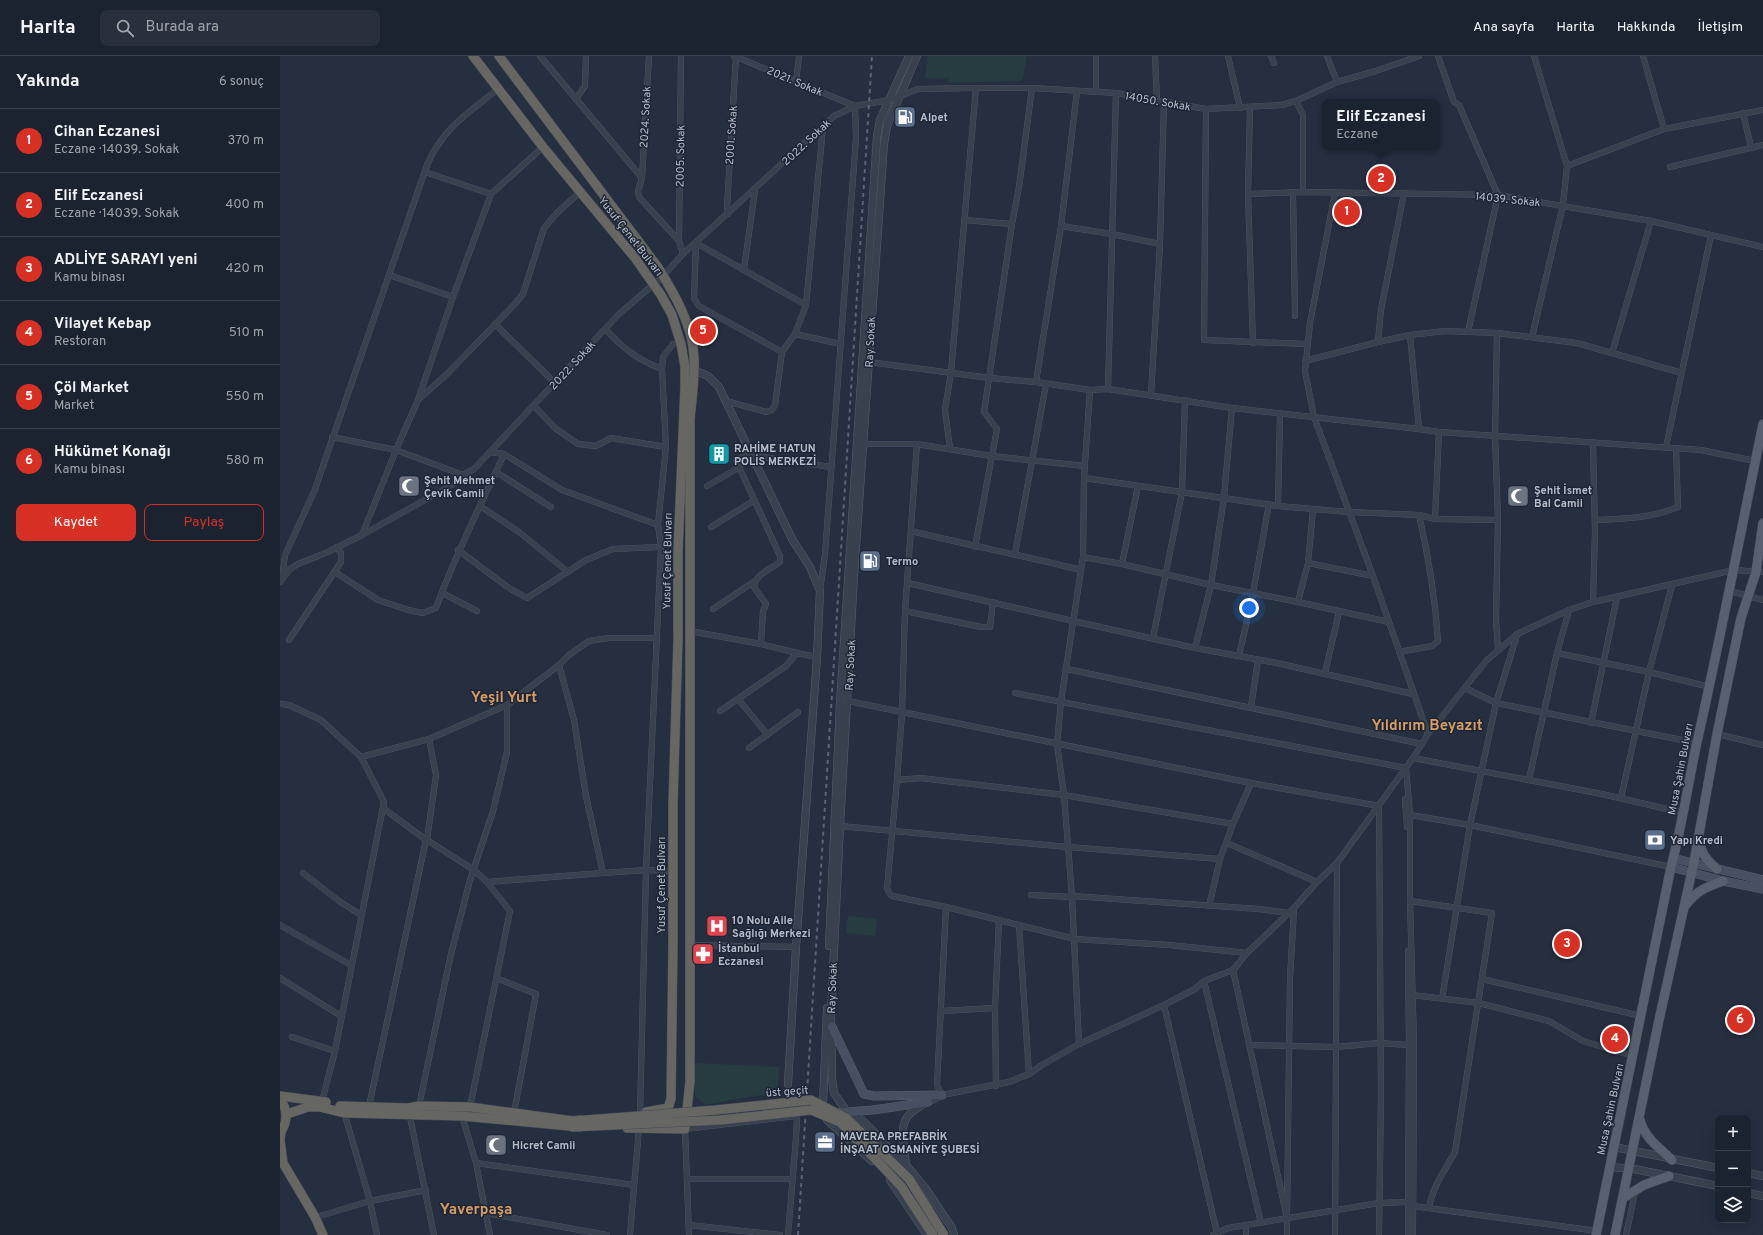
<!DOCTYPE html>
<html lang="tr">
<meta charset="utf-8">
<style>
:root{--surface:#1c2330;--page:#292f3c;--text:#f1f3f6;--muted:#a0a4ab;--line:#3a404c;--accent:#d93025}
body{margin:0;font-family:Overpass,sans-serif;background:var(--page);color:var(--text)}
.controls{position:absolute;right:12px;bottom:12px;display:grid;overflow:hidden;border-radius:8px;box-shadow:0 4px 16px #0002}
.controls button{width:36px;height:36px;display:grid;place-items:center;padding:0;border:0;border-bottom:1px solid var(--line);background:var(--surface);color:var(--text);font:20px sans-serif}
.you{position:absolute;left:969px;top:552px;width:14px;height:14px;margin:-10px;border:3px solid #fff;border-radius:50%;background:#1a73e8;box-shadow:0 0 0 6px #1a73e833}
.badge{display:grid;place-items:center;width:26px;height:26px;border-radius:50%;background:var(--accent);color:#fff;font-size:13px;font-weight:700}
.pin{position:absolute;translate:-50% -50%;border:2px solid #fff;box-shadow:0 1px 4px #0006}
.popup{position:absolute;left:1042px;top:43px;width:118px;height:52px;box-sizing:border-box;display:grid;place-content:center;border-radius:8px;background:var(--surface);filter:drop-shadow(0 1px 3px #0005);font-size:13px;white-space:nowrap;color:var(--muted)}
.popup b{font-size:15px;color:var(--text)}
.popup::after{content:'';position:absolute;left:50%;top:100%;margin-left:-8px;border:8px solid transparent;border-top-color:var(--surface)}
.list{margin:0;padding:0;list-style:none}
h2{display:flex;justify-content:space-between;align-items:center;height:52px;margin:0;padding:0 16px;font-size:17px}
h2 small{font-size:13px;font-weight:400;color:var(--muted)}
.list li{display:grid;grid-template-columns:26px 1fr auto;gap:12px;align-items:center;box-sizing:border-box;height:64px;padding:0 16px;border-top:1px solid var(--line)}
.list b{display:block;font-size:15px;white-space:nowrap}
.list p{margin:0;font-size:13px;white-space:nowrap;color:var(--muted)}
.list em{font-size:13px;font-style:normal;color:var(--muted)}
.actions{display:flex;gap:8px;padding:12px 16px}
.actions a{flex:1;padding:9px 0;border:1px solid var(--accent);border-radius:8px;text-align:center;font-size:14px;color:var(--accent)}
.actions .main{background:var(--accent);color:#fff}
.icon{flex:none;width:22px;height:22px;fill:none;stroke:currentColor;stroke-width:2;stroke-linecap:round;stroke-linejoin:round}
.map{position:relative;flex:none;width:1483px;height:1179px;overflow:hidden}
header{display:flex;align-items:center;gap:24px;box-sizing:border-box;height:56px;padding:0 20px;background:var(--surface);border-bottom:1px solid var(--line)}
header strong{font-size:19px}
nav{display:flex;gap:22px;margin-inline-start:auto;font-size:14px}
.search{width:280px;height:36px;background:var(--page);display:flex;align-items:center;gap:10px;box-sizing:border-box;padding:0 14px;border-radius:8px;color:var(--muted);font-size:15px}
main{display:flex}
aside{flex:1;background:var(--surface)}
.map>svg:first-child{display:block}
.green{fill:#273c41}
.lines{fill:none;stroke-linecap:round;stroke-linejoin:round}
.minor-casing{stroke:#575f6d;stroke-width:6}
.tertiary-casing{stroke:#575f6d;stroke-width:8}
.secondary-casing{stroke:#575f6d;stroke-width:9}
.primary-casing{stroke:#434a59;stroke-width:10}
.trunk-casing{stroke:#444c5a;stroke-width:10}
.minor{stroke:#39414f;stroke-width:5.5}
.tertiary{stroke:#39414f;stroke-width:7}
.secondary{stroke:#475062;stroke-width:8}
.primary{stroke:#57606f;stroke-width:9}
.trunk{stroke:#666662;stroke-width:9}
.rail{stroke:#5b6576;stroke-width:2;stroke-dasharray:4 4;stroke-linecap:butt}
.trunk-bridge-casing{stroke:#444c5a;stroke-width:10;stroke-linecap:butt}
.trunk-bridge{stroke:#666662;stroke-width:9}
.labels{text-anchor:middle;stroke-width:3;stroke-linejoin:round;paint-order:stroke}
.street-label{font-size:11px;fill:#b6bcca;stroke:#1e2635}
.poi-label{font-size:11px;font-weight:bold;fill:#b6bcca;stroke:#1e2635;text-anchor:start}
.district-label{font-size:15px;font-weight:bold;fill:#d59d66;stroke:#1e2635}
</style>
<header>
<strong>Harita</strong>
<div class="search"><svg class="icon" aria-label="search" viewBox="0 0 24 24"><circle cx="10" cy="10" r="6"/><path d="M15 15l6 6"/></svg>Burada ara</div>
<nav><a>Ana sayfa</a><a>Harita</a><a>Hakkında</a><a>İletişim</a></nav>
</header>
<main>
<aside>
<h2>Yakında<small>6 sonuç</small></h2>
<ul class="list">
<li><span class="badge">1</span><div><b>Cihan Eczanesi</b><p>Eczane · 14039. Sokak</p></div><em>370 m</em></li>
<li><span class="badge">2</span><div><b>Elif Eczanesi</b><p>Eczane · 14039. Sokak</p></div><em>400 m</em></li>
<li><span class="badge">3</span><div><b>ADLİYE SARAYI yeni</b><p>Kamu binası</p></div><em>420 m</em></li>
<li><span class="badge">4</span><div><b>Vilayet Kebap</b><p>Restoran</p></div><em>510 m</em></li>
<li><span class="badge">5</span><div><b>Çöl Market</b><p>Market</p></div><em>550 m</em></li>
<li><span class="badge">6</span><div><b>Hükümet Konağı</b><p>Kamu binası</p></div><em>580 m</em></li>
</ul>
<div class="actions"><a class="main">Kaydet</a><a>Paylaş</a></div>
</aside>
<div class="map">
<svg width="1483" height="1179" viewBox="0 0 1483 1179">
<rect width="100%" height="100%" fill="#252f40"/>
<!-- green -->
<g class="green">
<path d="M648,0H747L743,22L741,25L668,27L669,20L668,22H645Z"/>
<path d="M568,860L597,863L595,880L566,877Z"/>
<path d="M414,1007L499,1011L498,1036L425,1049L415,1040Z"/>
</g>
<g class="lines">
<!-- minor casing -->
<g class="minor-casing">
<g id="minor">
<path d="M260,0L296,43L305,30L306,0"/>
<path d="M401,0L399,185L403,198"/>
<path d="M454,0L575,50"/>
<path d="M816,0V36"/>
<path d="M875,0L877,45"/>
<path d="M948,0L960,52"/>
<path d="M991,0L994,7"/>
<path d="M1047,0L1057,26"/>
<path d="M1158,0L1174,46L1179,49L1218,139L1188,276"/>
<path d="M1363,0L1384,73"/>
<path d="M516,26L519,0"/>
<path d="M296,43L362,122L358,135L359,141L399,185"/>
<path d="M1016,45L1023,59V136"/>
<path d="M970,52L968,138L973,287"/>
<path d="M926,53L924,284L1027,288"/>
<path d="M1463,57L1471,91"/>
<path d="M1287,110L1384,73L1483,54"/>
<path d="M1390,111L1483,89"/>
<path d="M145,116L211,138"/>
<path d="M362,122L369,0"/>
<path d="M1013,137L1015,260"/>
<path d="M1055,137L1030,267L1025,315L1034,361L1093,520L1148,678"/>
<path d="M968,138L1023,136L1218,139L1371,165L1483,191"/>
<path d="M448,158L447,151L456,0"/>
<path d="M684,164L732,168"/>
<path d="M781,170L832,178L880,188"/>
<path d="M464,213L475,134"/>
<path d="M109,219L173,241"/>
<path d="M215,268L275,327"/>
<path d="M325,273C344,293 356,303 382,313"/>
<path d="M1217,277L1215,379L1218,464L1216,564L1218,593"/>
<path d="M515,278L561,288"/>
<path d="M1130,279L1139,373"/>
<path d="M1252,281L1283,149L1287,110L1254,0"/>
<path d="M1098,286L1101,254L1124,137"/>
<path d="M502,296L419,250L414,242L416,187L526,249"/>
<path d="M1332,297L1371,165"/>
<path d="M1025,305L1098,286L1130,279L1165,275L1217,277L1297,287L1402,317"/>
<path d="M589,306L710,322L756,326L810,334L828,333L952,352L1139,373L1159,376L1421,394L1475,405"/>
<path d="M756,326L781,170L797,35"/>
<path d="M828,333L836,37"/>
<path d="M871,339L880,188L884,46"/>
<path d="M139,343L166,319L234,249L243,238L264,172L277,157L301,135"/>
<path d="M446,345L486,356L492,354L495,349L502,296L515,278L526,249L543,71"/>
<path d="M254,350L275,372L298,388L316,390L331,382L386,391"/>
<path d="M52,381L116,394L82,479"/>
<path d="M584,388H637L711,400L805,410"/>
<path d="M1386,391L1431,179"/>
<path d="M670,393L665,354L671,316L696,32"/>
<path d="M224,398L282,434L378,469"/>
<path d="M216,416L271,451"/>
<path d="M183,419L116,394L138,344L173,241L211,138L263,91"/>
<path d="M804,422L998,450L1069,456L1139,459L1155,463L1218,464"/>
<path d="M427,430L460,411"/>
<path d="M200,450L239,476L288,516"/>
<path d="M998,450L1000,358"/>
<path d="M1155,463L1159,376"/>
<path d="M1315,464C1344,463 1372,462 1398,451L1396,392"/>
<path d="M431,471L475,444"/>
<path d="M631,475C688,489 745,500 801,514"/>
<path d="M695,491L717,373L704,356L732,168L739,131L752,32"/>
<path d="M178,494L229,532L247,542L306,504L333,493L381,491"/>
<path d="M735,498L766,328"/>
<path d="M803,501L842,508L931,529L1018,546L1109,566"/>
<path d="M1028,507L1093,520"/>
<path d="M842,508L858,430"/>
<path d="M55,516L98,544L128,554L143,557L156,552C175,499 201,449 224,398L210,396"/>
<path d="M2,523L5,499L34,436L147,109C163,72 188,57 218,33"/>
<path d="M0,526L10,513L18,508L48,496L82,479L177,426L183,419L194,413L338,259L383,220L403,198L554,60L575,50L610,44L638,33L696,32H752L836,37L926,53L1002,49L1016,45L1057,26L1096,15L1139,0"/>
<path d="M628,527L793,565L915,592L997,607L1133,638"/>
<path d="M540,535L545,498L576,82L575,50"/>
<path d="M1450,535L1483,544"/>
<path d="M162,537L197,555"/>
<path d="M1018,546L1028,507L1033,454"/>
<path d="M1313,546L1315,475L1313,387"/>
<path d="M433,553L475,525"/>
<path d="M625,555L701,571H710L713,546"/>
<path d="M410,575L481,588L517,597L537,601"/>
<path d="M873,582L902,436L905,344"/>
<path d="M9,584L61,506V497L57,491"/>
<path d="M481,588L483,555L486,548L474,531C475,518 491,513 500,506V500L456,404L471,397L483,401L551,411"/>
<path d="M915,592L931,529L944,441L952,352"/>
<path d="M1119,596L1152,590L1158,585C1155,541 1149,502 1139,459"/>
<path d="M1277,597L1369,616L1430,631"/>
<path d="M959,600L973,537L989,448"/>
<path d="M279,609L294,664L306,740L323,817"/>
<path d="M787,613L1142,688"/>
<path d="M1045,617L1059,556"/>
<path d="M1185,632L1216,647L1417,687"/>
<path d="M735,637L1126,712L1130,759V845L1134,988L1133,1179"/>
<path d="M458,643L487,678"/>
<path d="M568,645L971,727L1099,750L1101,1040L1099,1179"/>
<path d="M0,648L9,649L41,664L81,701L104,746L55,995L42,1045"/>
<path d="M971,651L978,604"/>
<path d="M440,655L506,610L517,597"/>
<path d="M1311,667L1337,541"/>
<path d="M1437,678L1483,689"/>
<path d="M469,692L518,656"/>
<path d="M81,701L149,683L227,649L279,609L289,599L309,585L329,582H377"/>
<path d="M1133,702L1322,738L1404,757"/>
<path d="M1249,723L1277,597L1289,554"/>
<path d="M617,724L622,657L625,555L637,388"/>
<path d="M1341,742L1369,616L1392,529"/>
<path d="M1125,743L1127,771"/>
<path d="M103,752L146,784"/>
<path d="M1130,759L1190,769L1391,811"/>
<path d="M953,768L784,739L641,722L617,724L607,832L609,837L612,840L666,851L795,883L889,889L967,897"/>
<path d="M560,770L788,791L940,803"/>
<path d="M147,784L194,814L207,826L230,855L190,1051"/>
<path d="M947,787L1037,826"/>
<path d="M23,817L59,845L81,859"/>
<path d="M207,826L323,817L366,814L393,815"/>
<path d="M751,839L792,841"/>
<path d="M792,840L979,853L1008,857"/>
<path d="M1130,845L1212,857L1175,1096C1165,1114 1152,1132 1149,1152"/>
<path d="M929,850L940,803L953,768L971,727"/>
<path d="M666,851L657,1029L662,1039L729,1026L749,1018L762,1009L799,988L884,949L915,933L924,925L953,914L967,897L1014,852L1037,826L1057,807L1133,702L1148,678L1206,605L1237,578L1289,554L1313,546L1454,514L1483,516"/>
<path d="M0,869L71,909"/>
<path d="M739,869L749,1018"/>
<path d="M410,889L516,891"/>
<path d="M1128,895L1129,989L1128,1179"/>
<path d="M953,914L1007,1162V1179"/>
<path d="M0,922L61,960"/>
<path d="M216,922L256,938L234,1057"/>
<path d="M1202,923L1361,960"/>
<path d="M924,925L981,1167"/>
<path d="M1132,939L1199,947L1269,965L1303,985L1353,1000"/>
<path d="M1162,943L1190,769L1216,647L1237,579"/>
<path d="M884,949L937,1177"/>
<path d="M661,955L715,952"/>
<path d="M12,981L55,995"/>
<path d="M799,988L792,841L784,739L777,688L781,645L803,501L804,422L810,334"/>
<path d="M969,989L1056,991L1099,987L1129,989"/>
<path d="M716,1030L715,952L719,864"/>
<path d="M89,1050L146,784H147L156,719L149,683"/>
<path d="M139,1050L171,898L190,824L213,755L227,696V649"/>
<path d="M64,1056L90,1145L97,1179"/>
<path d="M129,1056L154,1179"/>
<path d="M360,1058L366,814L381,491L378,469L386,391L382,313L383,301L393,288"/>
<path d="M182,1060L196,1107L210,1179"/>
<path d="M196,1107L354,1129"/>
<path d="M408,1123H511"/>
<path d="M1133,1150L1317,1175"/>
<path d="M206,1157L327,1179"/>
<path d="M33,1162L90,1145L146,1134"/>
<path d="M1007,1162L1010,922L1014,853"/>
<path d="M409,1169L500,1179"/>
<path d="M350,1179L359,1072"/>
<path d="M409,1179L405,1073L515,1060L517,1063L516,1082L508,1179"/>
<path d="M933,1179L948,1172L1099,1147L1128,1146"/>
<path d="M966,1179V1169"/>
<path d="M1055,1179L1057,807"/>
<path d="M1346,1179L1355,1136"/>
</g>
</g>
<!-- tertiary casing -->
<g class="tertiary-casing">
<g id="tertiary">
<path d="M637,0L607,70L604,88L574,520L560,770L551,957L552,1022L554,1037L565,1053L584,1066L626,1109L646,1133L672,1172L674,1179"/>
<path d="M409,312L428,320L439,331L512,483L530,511L540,535L537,601L516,891L508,1028"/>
<path d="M549,890L560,647L597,80L600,64L629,0"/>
<path d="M547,952L543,1049L547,1064L592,1105"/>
<path d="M1334,1091L1438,1112"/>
<path d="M626,1109C620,1062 618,1060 662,1039"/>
<path d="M1330,1111L1354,1113L1438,1130"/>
<path d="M1468,1117L1483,1120"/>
<path d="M610,1124L647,1179"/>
<path d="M1468,1137L1483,1140"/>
</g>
</g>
<!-- secondary casing -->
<g class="secondary-casing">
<g id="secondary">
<path d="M1393,802L1483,824"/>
<path d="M1391,811L1443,825L1483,833"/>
<path d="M552,971L584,1038L594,1040L662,1039"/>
<path d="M554,1057L593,1054L648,1046"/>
</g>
</g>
<!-- primary casing -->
<g class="primary-casing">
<g id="primary">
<path d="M1420,785C1420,797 1428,806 1437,813"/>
<path d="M1405,850C1416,835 1426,831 1443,825"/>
<path d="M1360,1064C1365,1083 1379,1091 1392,1104"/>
<path d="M1343,1142L1364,1129L1389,1120"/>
<path d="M1316,1179L1391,811C1402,770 1408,728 1417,686C1441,580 1461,474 1483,368"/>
<path d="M1335,1179L1379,964L1414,806L1437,678L1461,562L1476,516L1483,467"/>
</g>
</g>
<!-- trunk casing -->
<g class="trunk-casing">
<g id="trunk">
<path d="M193,0L263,91L355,202L381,239L392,259L401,288L405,311V330L398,495V583L393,748V887L391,1043L388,1052L366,1056"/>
<path d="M219,0L377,210C394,237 413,269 414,302C415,322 412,343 410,363V1025L405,1073L347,1072"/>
<path d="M0,1040L46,1046"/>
<path d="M0,1043C8,1054 8,1066 0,1077"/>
<path d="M60,1050L128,1052L139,1050L190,1051L293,1065L300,1064"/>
<path d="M7,1058L28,1051H40L65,1057L182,1060L300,1071"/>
<path d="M1,1076L0,1084L3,1107L35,1161L43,1179"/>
</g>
</g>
<!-- minor -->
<use href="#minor" class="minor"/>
<!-- tertiary -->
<use href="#tertiary" class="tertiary"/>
<!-- secondary -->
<use href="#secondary" class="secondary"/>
<!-- primary -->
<use href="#primary" class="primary"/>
<!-- trunk -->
<use href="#trunk" class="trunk"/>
<!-- rail -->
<path class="rail" d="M518,1179L592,0"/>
<!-- trunk-bridge casing -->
<g class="trunk-bridge-casing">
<g id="trunk-bridge">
<path d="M293,1065L436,1054L531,1044L566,1062L629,1123L664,1179"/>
<path d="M292,1071L440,1064L531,1054L560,1066L621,1130L653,1179"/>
</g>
</g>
<!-- trunk-bridge -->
<use href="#trunk-bridge" class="trunk-bridge"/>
</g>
<!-- icons -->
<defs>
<g id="fuel-square" transform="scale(1.15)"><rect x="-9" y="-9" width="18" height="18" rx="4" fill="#5c6f8a" stroke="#1e2635"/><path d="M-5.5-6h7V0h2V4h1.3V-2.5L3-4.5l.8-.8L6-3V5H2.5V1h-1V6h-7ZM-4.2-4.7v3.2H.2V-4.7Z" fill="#fff"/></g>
<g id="building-square" transform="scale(1.15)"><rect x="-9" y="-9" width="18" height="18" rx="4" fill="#0f9aa8" stroke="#1e2635"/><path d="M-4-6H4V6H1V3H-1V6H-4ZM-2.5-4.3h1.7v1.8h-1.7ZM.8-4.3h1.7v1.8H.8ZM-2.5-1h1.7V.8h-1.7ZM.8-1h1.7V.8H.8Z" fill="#fff"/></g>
<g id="mosque-square" transform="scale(1.15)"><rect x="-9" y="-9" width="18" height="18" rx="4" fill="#6b7280" stroke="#1e2635"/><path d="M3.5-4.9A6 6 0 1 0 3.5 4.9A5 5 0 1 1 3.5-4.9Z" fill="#fff"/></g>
<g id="bank-square" transform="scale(1.15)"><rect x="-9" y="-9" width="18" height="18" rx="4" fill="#5c6f8a" stroke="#1e2635"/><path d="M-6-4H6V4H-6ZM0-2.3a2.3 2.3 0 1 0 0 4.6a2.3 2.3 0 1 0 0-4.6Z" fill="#fff"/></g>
<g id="hospital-square" transform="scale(1.15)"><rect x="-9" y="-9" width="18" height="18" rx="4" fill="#e0444e" stroke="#1e2635"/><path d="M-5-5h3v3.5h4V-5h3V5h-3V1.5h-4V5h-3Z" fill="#fff"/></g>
<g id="pharmacy-square" transform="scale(1.15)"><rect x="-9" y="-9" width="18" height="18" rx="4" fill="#e0444e" stroke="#1e2635"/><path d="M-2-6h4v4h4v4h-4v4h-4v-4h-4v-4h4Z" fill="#fff"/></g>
<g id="office-square" transform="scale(1.15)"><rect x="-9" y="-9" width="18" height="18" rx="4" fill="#5c6f8a" stroke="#1e2635"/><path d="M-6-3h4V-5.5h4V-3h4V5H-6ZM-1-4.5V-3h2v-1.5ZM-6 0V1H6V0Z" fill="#fff"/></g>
</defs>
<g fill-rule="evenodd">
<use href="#fuel-square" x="625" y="61"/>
<use href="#building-square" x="439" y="398"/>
<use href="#mosque-square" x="129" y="430"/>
<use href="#mosque-square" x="1238" y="440"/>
<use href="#fuel-square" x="590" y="505"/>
<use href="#bank-square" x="1375" y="784"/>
<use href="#hospital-square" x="437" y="870"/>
<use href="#pharmacy-square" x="423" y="898"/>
<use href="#office-square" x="545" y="1086"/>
<use href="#mosque-square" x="216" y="1089"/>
</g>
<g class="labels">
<!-- street labels -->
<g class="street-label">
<text transform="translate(515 25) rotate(23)" y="4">2021. Sokak</text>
<text transform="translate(878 45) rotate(10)" y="4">14050. Sokak</text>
<text transform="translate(365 61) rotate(-87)" y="4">2024. Sokak</text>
<text transform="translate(451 79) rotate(-86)" y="4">2001. Sokak</text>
<text transform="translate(526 86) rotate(-43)" y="4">2022. Sokak</text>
<text transform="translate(400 100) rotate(-89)" y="4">2005. Sokak</text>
<text transform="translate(1228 143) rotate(6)" y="4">14039. Sokak</text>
<text transform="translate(351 180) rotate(52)" y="4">Yusuf Çenet Bulvarı</text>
<text transform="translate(590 286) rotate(-87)" y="4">Ray Sokak</text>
<text transform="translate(292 309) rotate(-47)" y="4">2022. Sokak</text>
<text transform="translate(387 505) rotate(-89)" y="4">Yusuf Çenet Bulvarı</text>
<text transform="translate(570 609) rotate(-87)" y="4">Ray Sokak</text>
<text transform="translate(1400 713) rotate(-79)" y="4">Musa Şahin Bulvarı</text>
<text transform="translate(381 829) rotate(-90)" y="4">Yusuf Çenet Bulvarı</text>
<text transform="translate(552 932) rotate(-88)" y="4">Ray Sokak</text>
<text transform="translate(507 1035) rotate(-4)" y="4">üst geçit</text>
<text transform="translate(1330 1053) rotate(-78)" y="4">Musa Şahin Bulvarı</text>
</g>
<!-- poi labels -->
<g class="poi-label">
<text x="640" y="65">Alpet</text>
<text x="454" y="396">RAHİME HATUN<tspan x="454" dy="13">POLİS MERKEZİ</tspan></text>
<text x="144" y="428">Şehit Mehmet<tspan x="144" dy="13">Çevik Camii</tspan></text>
<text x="1254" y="438">Şehit İsmet<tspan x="1254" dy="13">Bal Camii</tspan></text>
<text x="606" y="509">Termo</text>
<text x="1390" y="788">Yapı Kredi</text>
<text x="452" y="868">10 Nolu Aile<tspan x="452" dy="13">Sağlığı Merkezi</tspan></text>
<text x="438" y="896">İstanbul<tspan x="438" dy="13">Eczanesi</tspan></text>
<text x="560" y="1084">MAVERA PREFABRİK<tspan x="560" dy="13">İNŞAAT OSMANİYE ŞUBESİ</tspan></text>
<text x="232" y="1093">Hicret Camii</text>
</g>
<!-- district labels -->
<g class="district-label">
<text x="224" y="646">Yeşil Yurt</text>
<text x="1147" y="674">Yıldırım Beyazıt</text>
<text x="196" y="1158">Yaverpaşa</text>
</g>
</g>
</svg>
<div class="controls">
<button>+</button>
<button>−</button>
<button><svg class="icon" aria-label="layers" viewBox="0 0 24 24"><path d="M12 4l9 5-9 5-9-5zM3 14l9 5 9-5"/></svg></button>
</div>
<div class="you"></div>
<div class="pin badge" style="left:1067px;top:156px">1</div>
<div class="pin badge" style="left:1101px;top:123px">2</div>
<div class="popup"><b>Elif Eczanesi</b>Eczane</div>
<div class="pin badge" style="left:1287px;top:888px">3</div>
<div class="pin badge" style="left:1335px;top:983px">4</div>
<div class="pin badge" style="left:423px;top:275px">5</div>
<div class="pin badge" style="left:1460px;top:964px">6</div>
</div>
</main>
